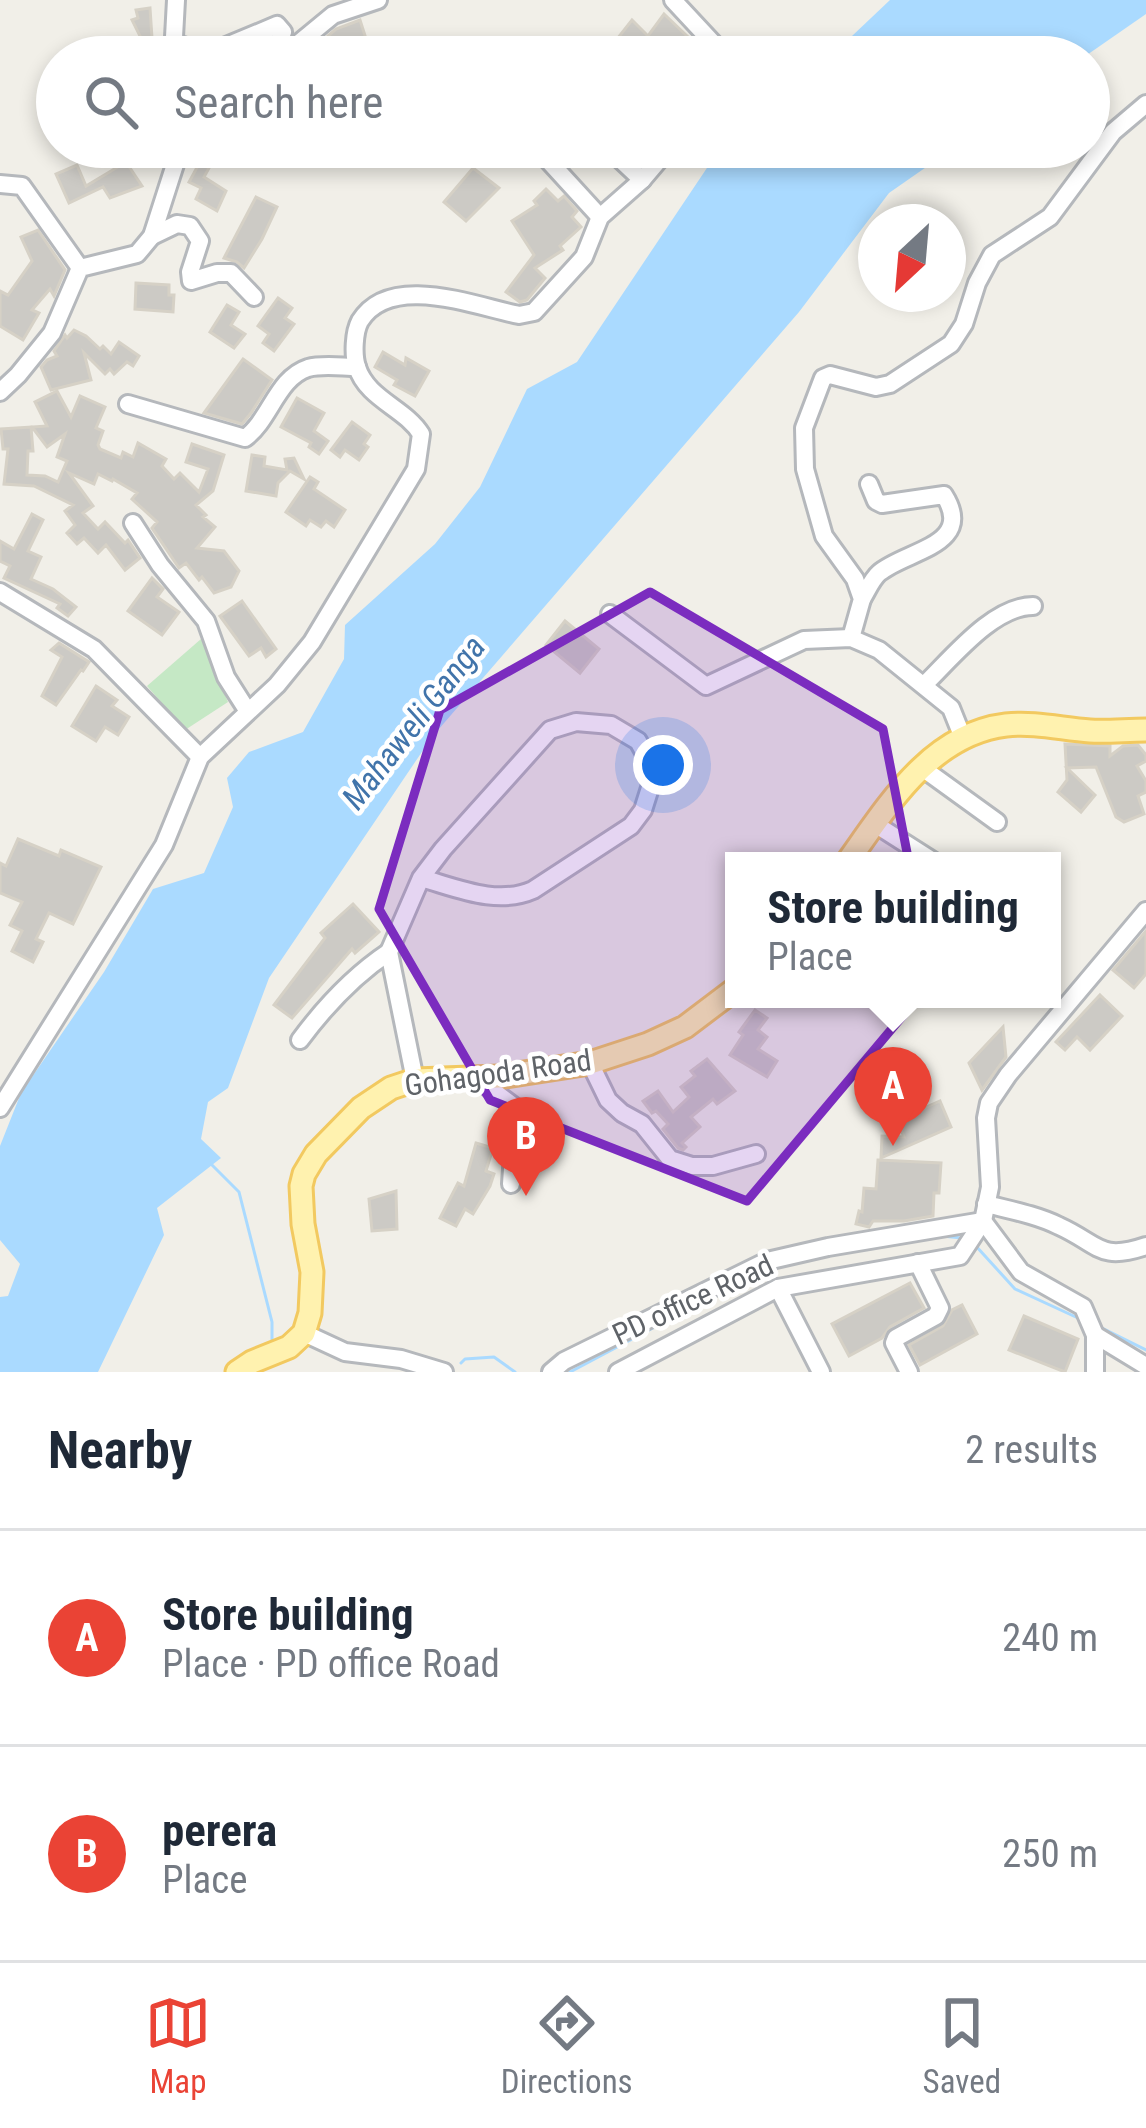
<!DOCTYPE html>
<meta charset="utf-8">
<style>
:root{--surface:#fff;--page:#f6f6f7;--text:#1f2937;--muted:#747a83;--line:#e0e1e3;--accent:#ea4335}
body{margin:0;font-family:"Roboto Condensed",sans-serif;background:var(--page);color:var(--text)}
.compass{position:absolute;left:858px;top:204px;width:108px;height:108px;border-radius:50%;background:var(--surface);box-shadow:0 6px 18px #0003;rotate:206deg}
.you{position:absolute;left:663px;top:765px;width:42px;height:42px;margin:-30px;border:9px solid #fff;border-radius:50%;background:#1a73e8;box-shadow:0 0 0 18px #1a73e833}
.badge{display:grid;place-items:center;width:78px;height:78px;border-radius:50%;background:var(--accent);color:#fff;font-size:39px;font-weight:700}
.pin{position:absolute;translate:-50% -99px;filter:drop-shadow(0 3px 6px #0008)}
.pin::after{content:'';position:absolute;top:63px;width:42px;height:36px;background:inherit;clip-path:polygon(0 0,100% 0,50% 100%)}
.popup{position:absolute;left:725px;top:852px;width:336px;height:156px;box-sizing:border-box;display:grid;place-content:center;border-radius:0px;background:var(--surface);filter:drop-shadow(0 3px 9px #0005);font-size:39px;white-space:nowrap;color:var(--muted)}
.popup b{font-size:45px;color:var(--text)}
.popup::after{content:'';position:absolute;left:50%;top:100%;margin-left:-24px;border:24px solid transparent;border-top-color:var(--surface)}
.list{margin:0;padding:0;list-style:none}
h2{display:flex;justify-content:space-between;align-items:center;height:156px;margin:0;padding:0 48px;font-size:51px}
h2 small{font-size:39px;font-weight:400;color:var(--muted)}
.list li{display:grid;grid-template-columns:78px 1fr auto;gap:36px;align-items:center;box-sizing:border-box;height:216px;padding:0 48px;border-top:3px solid var(--line)}
.list b{display:block;font-size:45px;white-space:nowrap}
.list p{margin:0;font-size:39px;white-space:nowrap;color:var(--muted)}
.list em{font-size:39px;font-style:normal;color:var(--muted)}
.icon{flex:none;width:66px;height:66px;fill:none;stroke:currentColor;stroke-width:2;stroke-linecap:round;stroke-linejoin:round}
.map{position:relative;flex:none;width:1146px;height:1372px;overflow:hidden}
.search{position:absolute;background:var(--surface);box-shadow:0 6px 18px #0003;left:36px;right:36px;top:36px;height:132px;display:flex;align-items:center;gap:30px;box-sizing:border-box;padding:0 42px;border-radius:66px;color:var(--muted);font-size:45px}
.sheet{height:588px;background:var(--surface)}
nav{display:flex;justify-content:space-around;align-items:center;box-sizing:border-box;height:168px;border-top:3px solid var(--line);background:var(--surface);font-size:33px;color:var(--muted)}
nav a{display:grid;justify-items:center;gap:6px}
nav .on{color:var(--accent)}
.map>svg:first-child{display:block}
.green{fill:#c5e8c5}
.water{fill:#aadaff}
.lines{fill:none;stroke-linecap:round;stroke-linejoin:round}
.stream{stroke:#aadaff;stroke-width:3}
.building{fill:#cccac5;stroke:#d6d1c6;stroke-width:3}
.minor-casing{stroke:#b5b8bc;stroke-width:22}
.major-casing{stroke:#f2c960;stroke-width:27}
.minor{stroke:#fff;stroke-width:16}
.major{stroke:#fff2af;stroke-width:21}
.marked{fill:#7b2cbf;fill-opacity:0.2;stroke:#7b2cbf;stroke-width:9;stroke-linejoin:round}
.labels{text-anchor:middle;stroke-width:9;stroke-linejoin:round;paint-order:stroke}
.street-label{font-size:30px;fill:#5f6368;stroke:#fff}
.water-label{font-size:33px;font-style:italic;fill:#4174aa;stroke:#fff}
</style>
<div class="map">
<svg width="1146" height="1372" viewBox="0 0 1146 1372">
<rect width="100%" height="100%" fill="#f1efe8"/>
<!-- green -->
<path class="green" d="M201,639L228,702L185,730L147,686Z"/>
<!-- water -->
<g class="water">
<path d="M890,0H1146V14L1084,57H834L852,36Z"/>
<path d="M721,147H955L889,193L799,312L432,737L269,978L228,1088L208,1102L201,1139L221,1158L157,1208L164,1235L98,1372H0V1297L8,1296L20,1264L0,1240V1146L21,1093L104,972L153,889L204,873L233,807L227,778L249,752L303,732L344,659L345,625L435,544L480,487L527,389L577,362Z"/>
</g>
<g class="lines">
<!-- stream -->
<g class="stream">
<path d="M210,1163L239,1192L272,1322V1341"/>
<path d="M942,1236L962,1238"/>
<path d="M975,1245L1015,1289L1078,1318"/>
<path d="M1102,1328L1146,1350"/>
<path d="M461,1363L465,1359L494,1357L515,1372"/>
<path d="M570,1372L698,1304"/>
</g>
</g>
<!-- building -->
<g class="building">
<path d="M150,8L152,38H155L161,57H127L146,48L132,20L138,18L136,10Z"/>
<path d="M664,14L709,57H679L657,38L639,57H603L632,20L648,36Z"/>
<path d="M360,20L368,45L346,51L340,41L331,45L328,36L336,29Z"/>
<path d="M126,162L142,186L110,198L103,187L69,203L56,174L77,165L86,186Z"/>
<path d="M200,162L209,168L204,177L226,191L217,211L196,199L201,188L189,182Z"/>
<path d="M473,168L499,188L466,221L444,202Z"/>
<path d="M546,189L558,201L564,196L577,211L572,217L581,227L560,246L563,250L535,268L545,278L527,300L520,302L506,292L534,255L512,221L537,205L534,201Z"/>
<path d="M256,197L277,207L262,239L244,268L237,262L224,258Z"/>
<path d="M38,230L65,270L54,296L50,289L32,310L39,313L23,340L0,326V291L8,295L32,261L21,237Z"/>
<path d="M136,283L169,285V295H174L173,312L135,309Z"/>
<path d="M278,298L292,308L285,318L294,324L274,351L263,343L269,334L258,326Z"/>
<path d="M227,305L239,312L231,325L245,334L234,348L210,332Z"/>
<path d="M74,330L86,336L100,349L103,346L111,354L119,342L139,356L133,366L127,362L114,374L110,369L105,374L84,353L91,380L51,390L41,367L47,360L57,356L54,351L65,335L67,338Z"/>
<path d="M383,352L405,365L406,358L429,371L415,396L394,385L397,380L375,367Z"/>
<path d="M243,359L272,380L251,413L242,424L204,413Z"/>
<path d="M57,391L71,417L80,396L105,407L96,428L103,431L98,445L100,449L121,458L123,452L133,457L138,443L166,459L162,466L174,479L180,473L199,492L208,469L186,462L192,444L224,455L213,491L196,505L206,515L203,517L215,527L197,548L224,551L239,571L231,587L214,593L202,577L199,580L186,563L179,568L152,528L157,522L132,499L137,493L113,479L112,481L98,474L94,484L69,473L93,506L83,513L98,529L105,522L125,543L128,540L140,558L125,570L106,545L98,553L84,538L77,544L67,533L75,525L65,511L73,505L34,486L4,484L8,449H3L1,429L31,427L33,451H28L27,475L45,476L58,482L67,461L57,457L65,434L47,447L32,427L47,426L35,402Z"/>
<path d="M297,398L324,413L314,431L328,441L319,454L309,447L311,443L281,427Z"/>
<path d="M352,422L370,435L364,444L368,447L359,460L345,450L340,457L331,450Z"/>
<path d="M252,455L265,457L264,466L287,470L285,459L294,458L304,479L290,471L278,483L276,496L246,491Z"/>
<path d="M310,477L318,482L314,489L345,510L334,527L326,521L321,527L310,520L306,526L286,512Z"/>
<path d="M32,514L43,520L28,551L41,557L31,579L53,589L76,607L68,616L57,608L60,604L4,578L10,566L0,561V541L14,549Z"/>
<path d="M152,578L163,589L157,597L179,612L162,635L128,611Z"/>
<path d="M242,601L276,649L266,657L261,648L249,656L220,616Z"/>
<path d="M565,621L599,649L580,673L546,645Z"/>
<path d="M59,643L89,662L83,671L81,670L56,705L42,696L62,657L51,650Z"/>
<path d="M96,686L117,700L112,706L129,717L118,735L105,727L96,741L72,726Z"/>
<path d="M1065,744L1110,746V756L1123,746L1138,745L1146,755V761L1137,766L1146,781V792L1138,796L1144,814L1124,822L1116,817L1096,767L1067,768L1095,795L1081,812L1058,792L1067,780Z"/>
<path d="M18,839L59,856L61,850L101,867L73,924L49,913L36,939L43,942L33,962L12,951L22,931L10,925L22,902L0,893V863L6,866Z"/>
<path d="M353,904L379,932L355,953L352,949L292,1018L274,1005L325,938L321,933Z"/>
<path d="M1146,931V974L1134,988L1113,970Z"/>
<path d="M1100,995L1122,1016L1090,1050L1077,1037L1065,1050L1056,1042Z"/>
<path d="M755,1010L767,1018L758,1030L767,1037L758,1049L777,1061L767,1077L730,1055L743,1035L739,1032Z"/>
<path d="M1003,1027L1006,1057L982,1090L969,1063Z"/>
<path d="M707,1059L735,1091L717,1104L713,1099L691,1117L700,1127L682,1143L686,1147L683,1150L678,1148L663,1129L668,1124L656,1111L652,1113L643,1101L658,1091L673,1112L689,1097L681,1087L695,1076L691,1071Z"/>
<path d="M940,1101L951,1127L881,1158L882,1136L904,1137L897,1120Z"/>
<path d="M476,1143L493,1148L486,1171L494,1174L490,1186L473,1214L465,1209L456,1226L440,1218L458,1183L464,1186Z"/>
<path d="M878,1160L941,1163L939,1193H934L933,1216L904,1221H873L869,1227L856,1224L859,1211L862,1212L864,1188L876,1189Z"/>
<path d="M396,1191L397,1229L372,1231L369,1199Z"/>
<path d="M910,1283L924,1308L890,1327L882,1338L849,1356L832,1324Z"/>
<path d="M962,1305L977,1334L920,1365L909,1345L943,1326L952,1310Z"/>
<path d="M1024,1316L1078,1339L1065,1372L1009,1350Z"/>
</g>
<g class="lines">
<!-- minor casing -->
<g class="minor-casing">
<g id="minor">
<path d="M176,0L174,37L177,44L197,51L217,50L277,25L283,32L271,57"/>
<path d="M673,0L726,57"/>
<path d="M282,57L333,15L378,0"/>
<path d="M536,147L600,217"/>
<path d="M607,147L642,180"/>
<path d="M0,184L22,186L80,268"/>
<path d="M152,236L177,224L190,226L200,241L190,272L191,281L217,273H231L254,297"/>
<path d="M0,392L18,375L52,333L80,268L137,254L152,236L179,152L183,147"/>
<path d="M128,404L245,438C270,420 277,378 308,368C322,364 342,367 357,367"/>
<path d="M133,523L160,565L206,621L226,677L247,710"/>
<path d="M0,592L94,649L200,757"/>
<path d="M862,599C867,591 872,579 879,573C906,550 976,546 944,495L882,504L876,501L869,484"/>
<path d="M610,614L706,686L804,640L851,638L879,650L951,708L963,738"/>
<path d="M851,638L862,599L855,579L824,536L805,469L804,428L823,378L830,375L876,387L890,384L951,344L964,324L977,283L992,255L1050,217L1113,132L1146,104"/>
<path d="M924,685C952,658 993,606 1033,606"/>
<path d="M921,767L997,822"/>
<path d="M875,824L933,861"/>
<path d="M300,1040C326,1005 353,976 389,952"/>
<path d="M590,1063L608,1100L622,1113L642,1124L670,1159L692,1166H713L756,1154"/>
<path d="M476,1078L516,1108L511,1184"/>
<path d="M415,1080L389,952L421,878L443,849L550,730L576,722L611,725L638,741L655,772L643,810L631,826L533,890C497,906 457,888 421,878"/>
<path d="M0,1108L164,845L200,757L277,685L312,642L416,469L421,434C405,408 367,399 357,367C353,355 354,332 360,321C390,272 474,306 519,315L534,312L584,257L600,217L642,180L670,147"/>
<path d="M986,1204C1010,1210 1037,1215 1059,1226C1099,1244 1099,1262 1146,1246"/>
<path d="M983,1221L1021,1272L1083,1307L1095,1335V1372"/>
<path d="M778,1288L821,1372"/>
<path d="M304,1333L345,1352L401,1359L444,1372"/>
<path d="M1095,1335L1146,1366"/>
<path d="M551,1372L564,1361L767,1261L828,1247L983,1221"/>
<path d="M618,1372L778,1288L960,1256L983,1221L990,1187L986,1118L989,1103L1008,1075L1146,911"/>
<path d="M909,1372L894,1343L896,1338L936,1316L940,1308L918,1263"/>
</g>
</g>
<!-- major casing -->
<g class="major-casing">
<g id="major">
<path d="M848,861C888,805 931,734 1006,725C1035,722 1062,729 1090,731C1108,732 1127,730 1146,730"/>
<path d="M237,1372L252,1362L289,1347L304,1333L310,1313L312,1272L303,1224L301,1186L304,1174L316,1154L361,1108L391,1088L415,1080L498,1077L590,1063L648,1044L685,1027L734,990"/>
</g>
</g>
<!-- minor -->
<use href="#minor" class="minor"/>
<!-- major -->
<use href="#major" class="major"/>
</g>
<!-- marked area -->
<path class="marked" d="M650,592L883,729L932,981L747,1201L490,1100L379,909L440,710Z"/>
<g class="labels">
<!-- street labels -->
<g class="street-label">
<text transform="translate(498 1073) rotate(-8)" y="10">Gohagoda Road</text>
<text transform="translate(693 1300) rotate(-25)" y="10">PD office Road</text>
</g>
<!-- water labels -->
<g class="water-label">
<text transform="translate(413 722) rotate(-52)" y="12">Mahaweli Ganga</text>
</g>
</g>
</svg>
<svg class="compass" viewBox="-18 -18 36 36"><path d="M0-13l5 13h-10z" fill="#e53935"/><path d="M0 13l5-13h-10z" fill="#747a83"/></svg>
<div class="you"></div>
<div class="pin badge" style="left:893px;top:1146px">A</div>
<div class="popup"><b>Store building</b>Place</div>
<div class="pin badge" style="left:526px;top:1196px">B</div>
<div class="search"><svg class="icon" aria-label="search" viewBox="0 0 24 24"><circle cx="10" cy="10" r="6"/><path d="M15 15l6 6"/></svg>Search here</div>
</div>
<section class="sheet">
<h2>Nearby<small>2 results</small></h2>
<ul class="list">
<li><span class="badge">A</span><div><b>Store building</b><p>Place · PD office Road</p></div><em>240 m</em></li>
<li><span class="badge">B</span><div><b>perera</b><p>Place</p></div><em>250 m</em></li>
</ul>
</section>
<nav>
<a class="on"><svg class="icon" aria-label="map" viewBox="0 0 24 24"><path d="M3 6l6-2 6 2 6-2v14l-6 2-6-2-6 2zM9 4v14M15 6v14"/></svg>Map</a>
<a><svg class="icon" aria-label="directions" viewBox="0 0 24 24"><path d="M12 3l9 9-9 9-9-9zM9 14v-3h6M13 9l2 2-2 2"/></svg>Directions</a>
<a><svg class="icon" aria-label="saved" viewBox="0 0 24 24"><path d="M7 4h10v16l-5-4-5 4z"/></svg>Saved</a>
</nav>
